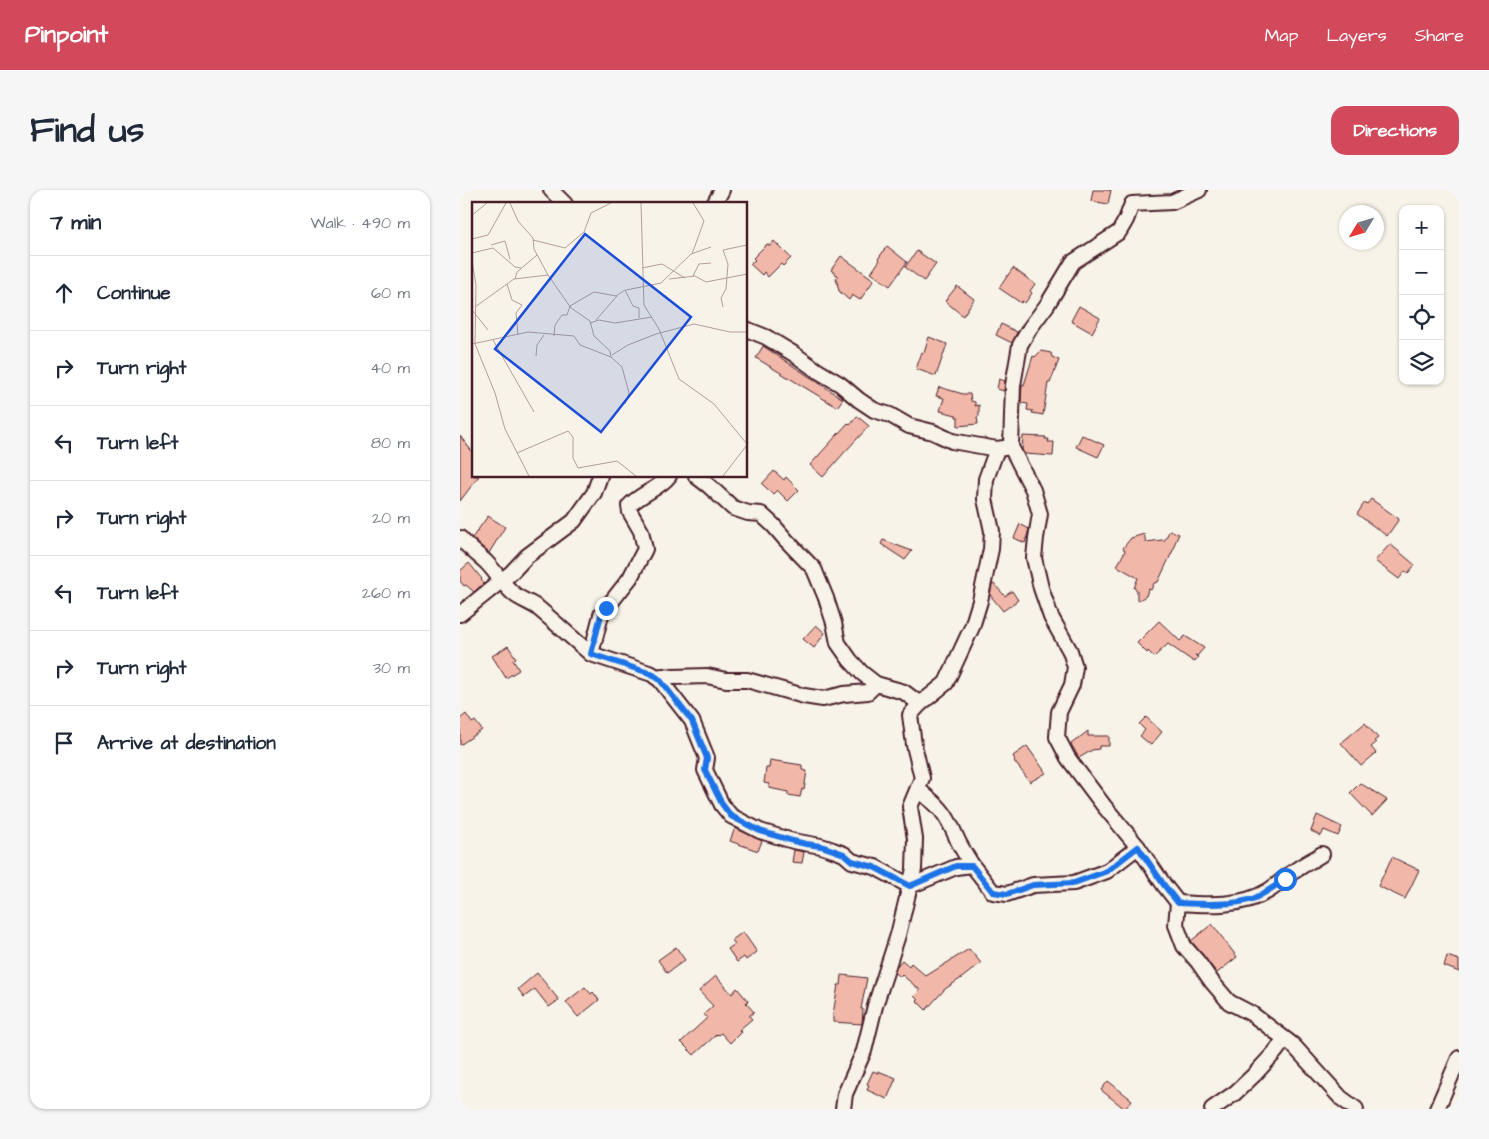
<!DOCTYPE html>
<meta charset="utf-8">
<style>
:root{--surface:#fff;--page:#f6f6f7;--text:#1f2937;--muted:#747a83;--line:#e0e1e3;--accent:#d1495b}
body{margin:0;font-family:"Architects Daughter",sans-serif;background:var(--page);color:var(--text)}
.controls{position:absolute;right:15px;top:15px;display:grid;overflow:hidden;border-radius:10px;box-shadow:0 1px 4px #0004}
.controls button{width:45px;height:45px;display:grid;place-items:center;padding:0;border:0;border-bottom:1px solid var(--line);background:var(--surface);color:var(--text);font:25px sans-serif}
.compass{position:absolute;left:879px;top:15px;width:45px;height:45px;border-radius:50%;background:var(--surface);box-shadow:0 1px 4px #0004;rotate:232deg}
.stop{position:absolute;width:15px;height:15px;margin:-11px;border:4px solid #1a73e8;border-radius:50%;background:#fff}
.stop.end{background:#1a73e8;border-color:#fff;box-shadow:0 1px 5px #0008}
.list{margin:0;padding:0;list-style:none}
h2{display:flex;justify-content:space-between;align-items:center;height:65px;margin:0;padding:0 20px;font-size:21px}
h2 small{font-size:16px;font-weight:400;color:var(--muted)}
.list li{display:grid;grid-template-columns:32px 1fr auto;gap:15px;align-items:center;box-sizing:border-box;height:75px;padding:0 20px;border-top:1px solid var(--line)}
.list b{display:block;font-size:19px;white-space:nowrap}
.list em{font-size:16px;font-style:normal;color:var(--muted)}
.icon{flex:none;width:28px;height:28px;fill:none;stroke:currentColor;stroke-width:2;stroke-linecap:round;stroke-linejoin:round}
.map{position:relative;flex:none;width:999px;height:919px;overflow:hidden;border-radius:15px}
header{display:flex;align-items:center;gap:30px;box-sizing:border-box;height:70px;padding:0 25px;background:var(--accent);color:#fff}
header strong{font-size:24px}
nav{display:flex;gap:28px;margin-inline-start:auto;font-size:18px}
.intro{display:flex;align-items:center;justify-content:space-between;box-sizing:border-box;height:120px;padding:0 30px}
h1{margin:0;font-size:35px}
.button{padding:12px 22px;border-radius:15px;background:var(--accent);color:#fff;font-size:18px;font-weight:700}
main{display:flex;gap:30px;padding:0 30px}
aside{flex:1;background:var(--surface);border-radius:15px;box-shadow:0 1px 4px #0004}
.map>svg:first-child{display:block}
.building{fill:#f1b8a9;stroke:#4a1f2b}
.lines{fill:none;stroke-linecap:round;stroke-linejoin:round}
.street-casing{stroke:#4a1f2b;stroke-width:18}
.street{stroke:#f7f3e8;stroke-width:14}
.route{stroke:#1a73e8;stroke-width:6}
.inset-road{fill:none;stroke:#b29e9c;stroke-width:1}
.view{fill:#1d4ed8;fill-opacity:0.15;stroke:#1d4ed8;stroke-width:2.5}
.inset-edge{fill:none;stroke:#4a1f2b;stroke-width:2.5}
</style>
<header>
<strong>Pinpoint</strong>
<nav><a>Map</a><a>Layers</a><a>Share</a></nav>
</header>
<div class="intro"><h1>Find us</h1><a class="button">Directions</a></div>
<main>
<aside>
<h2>7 min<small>Walk · 490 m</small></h2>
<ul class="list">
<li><svg class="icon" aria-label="ahead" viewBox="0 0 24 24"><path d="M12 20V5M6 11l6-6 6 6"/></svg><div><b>Continue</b></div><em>60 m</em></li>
<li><svg class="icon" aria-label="right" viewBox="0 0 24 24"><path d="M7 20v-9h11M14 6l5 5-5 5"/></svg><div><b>Turn right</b></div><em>40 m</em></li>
<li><svg class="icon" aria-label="left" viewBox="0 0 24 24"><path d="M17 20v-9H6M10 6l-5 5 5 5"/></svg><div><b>Turn left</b></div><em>80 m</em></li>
<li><svg class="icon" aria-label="right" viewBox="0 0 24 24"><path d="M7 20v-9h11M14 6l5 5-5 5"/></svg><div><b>Turn right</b></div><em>20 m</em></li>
<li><svg class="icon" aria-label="left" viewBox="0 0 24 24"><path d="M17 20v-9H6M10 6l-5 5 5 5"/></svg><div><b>Turn left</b></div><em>260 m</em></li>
<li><svg class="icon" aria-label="right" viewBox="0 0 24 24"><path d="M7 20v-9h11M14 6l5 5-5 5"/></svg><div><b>Turn right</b></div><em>30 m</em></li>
<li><svg class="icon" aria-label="arrive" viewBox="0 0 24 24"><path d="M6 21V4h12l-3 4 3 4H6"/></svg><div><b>Arrive at destination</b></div></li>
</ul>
</aside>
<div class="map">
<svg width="999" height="919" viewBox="0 0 999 919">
<rect width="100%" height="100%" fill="#f7f3e8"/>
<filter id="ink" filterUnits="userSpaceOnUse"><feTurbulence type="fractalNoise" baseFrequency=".02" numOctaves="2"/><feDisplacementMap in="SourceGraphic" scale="10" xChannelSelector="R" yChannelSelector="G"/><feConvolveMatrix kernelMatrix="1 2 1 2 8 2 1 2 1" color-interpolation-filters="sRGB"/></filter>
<g filter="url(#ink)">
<!-- building -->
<g class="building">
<path d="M633,0H651L648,14L631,11Z"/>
<path d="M314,51L331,68L323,76L321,74L308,87L304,82L302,85L290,74L295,70L293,68L307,54L310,56Z"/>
<path d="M427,56L447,72L430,96L411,83L420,70L418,69Z"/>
<path d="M457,61L476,74L464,91L445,77Z"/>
<path d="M381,66L414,90L400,110L392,105L389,110L379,101L376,88L378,86L371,80Z"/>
<path d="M553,78L575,94L570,101L572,103L565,113L562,111L561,113L539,98Z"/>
<path d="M497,96L514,109L503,126L485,111Z"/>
<path d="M619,116L640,128L632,143L611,131Z"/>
<path d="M541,134L557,142L552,153L536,145Z"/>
<path d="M469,147L487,154L476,186L456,179L462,162L464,163Z"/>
<path d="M303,156L383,209L377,217L296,168Z"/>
<path d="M581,161L591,163L592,167L599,170L590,193H588L583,225L572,223L573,221L567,220L568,214L561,213L562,194L564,195L573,166L575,167Z"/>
<path d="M539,189L545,191L544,201L537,199Z"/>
<path d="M479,197L503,204H510L511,211L515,212V216L519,215V226L517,227L518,234L498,236V227H496V225L480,221L484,208L476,206Z"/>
<path d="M397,226L409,236L383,264L363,287L350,275L388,233L390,235Z"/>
<path d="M622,245L644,255L638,267L616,257Z"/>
<path d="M0,246L14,264V286H19L0,311Z"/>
<path d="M563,246L586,247L585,249H589L588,252H594L593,266L565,264L562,260Z"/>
<path d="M314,281L324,290L326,287L339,300L328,311L317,300L313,304L302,294Z"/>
<path d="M911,309L939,329L927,346L897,324L905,312L907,314Z"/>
<path d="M28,326L45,337L29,363L12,348Z"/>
<path d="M560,334L569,339L565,353L554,348Z"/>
<path d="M710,340L719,344L714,355L715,356L698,392L694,393L691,400L688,399L686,406L677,411V400L674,398L678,388L657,376L665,361L663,358L671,348L684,344L686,352L702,350L704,351Z"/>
<path d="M423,350L452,361L445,370L421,354Z"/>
<path d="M930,354L955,375L948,383L945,381L939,389L915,371Z"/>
<path d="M9,373L22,389L21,390L24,393L14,402L6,395L4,396L0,391V381Z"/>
<path d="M534,394L545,406L552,401L558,410L543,421L530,405L532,395Z"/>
<path d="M699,431L720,451L725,446L744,458L737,466L735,465L738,467L734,472L708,454L694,467L688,461L687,463L677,453Z"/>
<path d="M356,435L365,443L354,458L343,449Z"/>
<path d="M48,456L56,468L53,470L59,480L46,488L32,466Z"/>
<path d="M6,524L12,533L15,531L22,540L0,555V529Z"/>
<path d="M686,527L702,542L691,555L680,546L685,540L679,534Z"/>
<path d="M905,533L918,548L914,551L916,553L911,557L916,563L901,576L881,553Z"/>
<path d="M628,541V546H649V556H639V559L632,560L619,568L611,554Z"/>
<path d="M567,556L586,583L570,592L554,571L555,570L553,566Z"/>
<path d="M310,570L342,575V580L347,581L344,600L342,599L340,607L328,605V602L309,598V594L304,593L306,578H309Z"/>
<path d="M900,593L927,610L912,626L890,603Z"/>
<path d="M857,625L882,637L878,646L864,640L861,646L851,641Z"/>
<path d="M275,638L302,651L298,661L270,651Z"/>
<path d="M334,660L344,662L342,673L332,672Z"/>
<path d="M932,667L959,680L945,709L918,696Z"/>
<path d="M752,734L777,767L757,783L731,751Z"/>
<path d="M283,742L297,762L286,770L284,767L277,772L268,759L275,754L272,750Z"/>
<path d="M216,757L225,770L207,783L198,770Z"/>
<path d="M509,759L521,773L503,787L485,799L466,820L457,811L458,810L454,806L460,800L442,785L440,787L435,782L437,776L442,770L449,776L451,773L466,786Z"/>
<path d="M987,766L999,770V782L984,776Z"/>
<path d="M77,783L99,810L89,817L75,799L64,807L58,799Z"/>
<path d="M382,785L407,788L401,819H403L402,834L373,832V824L378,795H381Z"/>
<path d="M256,786L272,804L277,798L288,811L286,813L294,822L289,826L292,829L279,840L281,842L270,853L261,843L258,845L257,844L234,865L221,852L247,828L244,824L253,816L239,801Z"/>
<path d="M125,797L131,804L133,802L139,810L118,827L106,812Z"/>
<path d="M413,881L418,883V881L436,888L427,909L407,900L409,895L407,894Z"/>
<path d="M648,891L672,910L665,919L641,900Z"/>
</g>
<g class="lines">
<!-- street casing -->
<g class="street-casing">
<g id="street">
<path d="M91,0L105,14"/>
<path d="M739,0L712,12L672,14L666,30L659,42L613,72L587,115L570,138L560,155L553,195L551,257L573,300L580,324L576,348L574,368L581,398L591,427L610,461L615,477L612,495L599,522L597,547L608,568L644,616L678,657L704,695L718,713L716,735L724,756L738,772L752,792L769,812L792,824L833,855L881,908L896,919"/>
<path d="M254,14L262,0"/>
<path d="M286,139L306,147L334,164L358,181L380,194L399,210L414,220L430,225L449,236L473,242L492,251L537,259"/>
<path d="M209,286C198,300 181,303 169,316L170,322L181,341L185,359L170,388L141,425L131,464L192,484L200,490L232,531L247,568L245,580L262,615L271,626L300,641L333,651L361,656L373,660L384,664L392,671L415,677L450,696L496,677L512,675L533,702L547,704L573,695L614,693L647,681L678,657"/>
<path d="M236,286L249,296L273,318L288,323L301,324L313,335L326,350L354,379L366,408L374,433L378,453L390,470L402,483L416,494L444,502L460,514"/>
<path d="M0,348C8,357 17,364 26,372C36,382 43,395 54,404C61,410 70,412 78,418C96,433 113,449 131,464"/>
<path d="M0,424L51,383L67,366L114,331L134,303L140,286"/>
<path d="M196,487L203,486L213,487L247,486L266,490H287L344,506L363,509L384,504L408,502L416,494"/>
<path d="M458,598C465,607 474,611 481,620C489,629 493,640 498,651C502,659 507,667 512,675"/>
<path d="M718,713C748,715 782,717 808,701C818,695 826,686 836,680C844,674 853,670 862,664"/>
<path d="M383,919L385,904L404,861L415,816L438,745L454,679L455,649L450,617L462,588L454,555L450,525L460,514L486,493L512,437L520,411L531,359L532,341L525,309L526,289L537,259L551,257"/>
<path d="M752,919L775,903L794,885L816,861L821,854L826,850"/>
<path d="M977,919L999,868"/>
</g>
</g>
<!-- street -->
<use href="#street" class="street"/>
</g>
</g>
<g class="lines" filter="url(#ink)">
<!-- route -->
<path class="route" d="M146,418L141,425L131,464L192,484L200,490L232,531L247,568L245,580L262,614L271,626L300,641L333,651L346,654L361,656L373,660L384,664L392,671L414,677L450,696L496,676H512L533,702L547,704L573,695L614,693L647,681L678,657L704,695L718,713C739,714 776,716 795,708C806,703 815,696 825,689"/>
</g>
<!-- overview -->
<g transform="translate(12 12)">
<rect width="275" height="275" fill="#f7f3e8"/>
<path class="inset-road" d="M38,1L46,19L61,36L62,47L76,73L99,106L118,119L122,134L138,149L139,155M169,1L172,103L187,127L207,177L242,202L275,242M0,13L15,1M0,37L16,33L34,1M61,38L93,46L112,30L119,11L139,1M19,43L33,39L38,57M0,51L21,46L43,65L49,66M220,52L232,19L221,1M0,59L4,83L3,142L23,191L33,227L57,274M170,66L190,62L213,76M221,74L227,62L239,61M43,77L45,70L65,53M197,77L223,74L234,80L275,72M35,82L40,98L50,103L44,111L46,133M154,88L189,81L219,52L239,45M3,105L42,77L76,73M251,105L249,96L254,87L256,62L251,48L275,43M0,108L16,128M124,118L145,94M118,121L127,118L143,121L180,115M82,134L83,123L90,113H95L98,104L122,90L144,94L153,88L161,104L167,106V116M21,138L62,210M0,142L56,130L102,134L108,143L139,155L150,165L157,191L153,202M140,153L156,143L184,132L222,122L258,130H275M64,154L65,143L72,133M45,251L96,229L101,235V256L106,266L145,259L164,274M251,274L275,243"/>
<path class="view" d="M113,32L219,115L129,230L23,147Z"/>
<rect width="275" height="275" class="inset-edge"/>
</g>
</svg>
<div class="controls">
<button>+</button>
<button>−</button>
<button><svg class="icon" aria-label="locate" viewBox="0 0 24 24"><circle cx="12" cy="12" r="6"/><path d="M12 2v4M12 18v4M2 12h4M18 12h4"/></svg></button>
<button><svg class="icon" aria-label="layers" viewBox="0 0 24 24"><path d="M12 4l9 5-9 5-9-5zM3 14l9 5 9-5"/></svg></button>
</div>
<svg class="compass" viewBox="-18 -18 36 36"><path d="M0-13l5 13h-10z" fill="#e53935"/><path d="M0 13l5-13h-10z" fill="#747a83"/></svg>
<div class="stop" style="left:825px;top:689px"></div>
<div class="stop end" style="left:146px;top:418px"></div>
</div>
</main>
